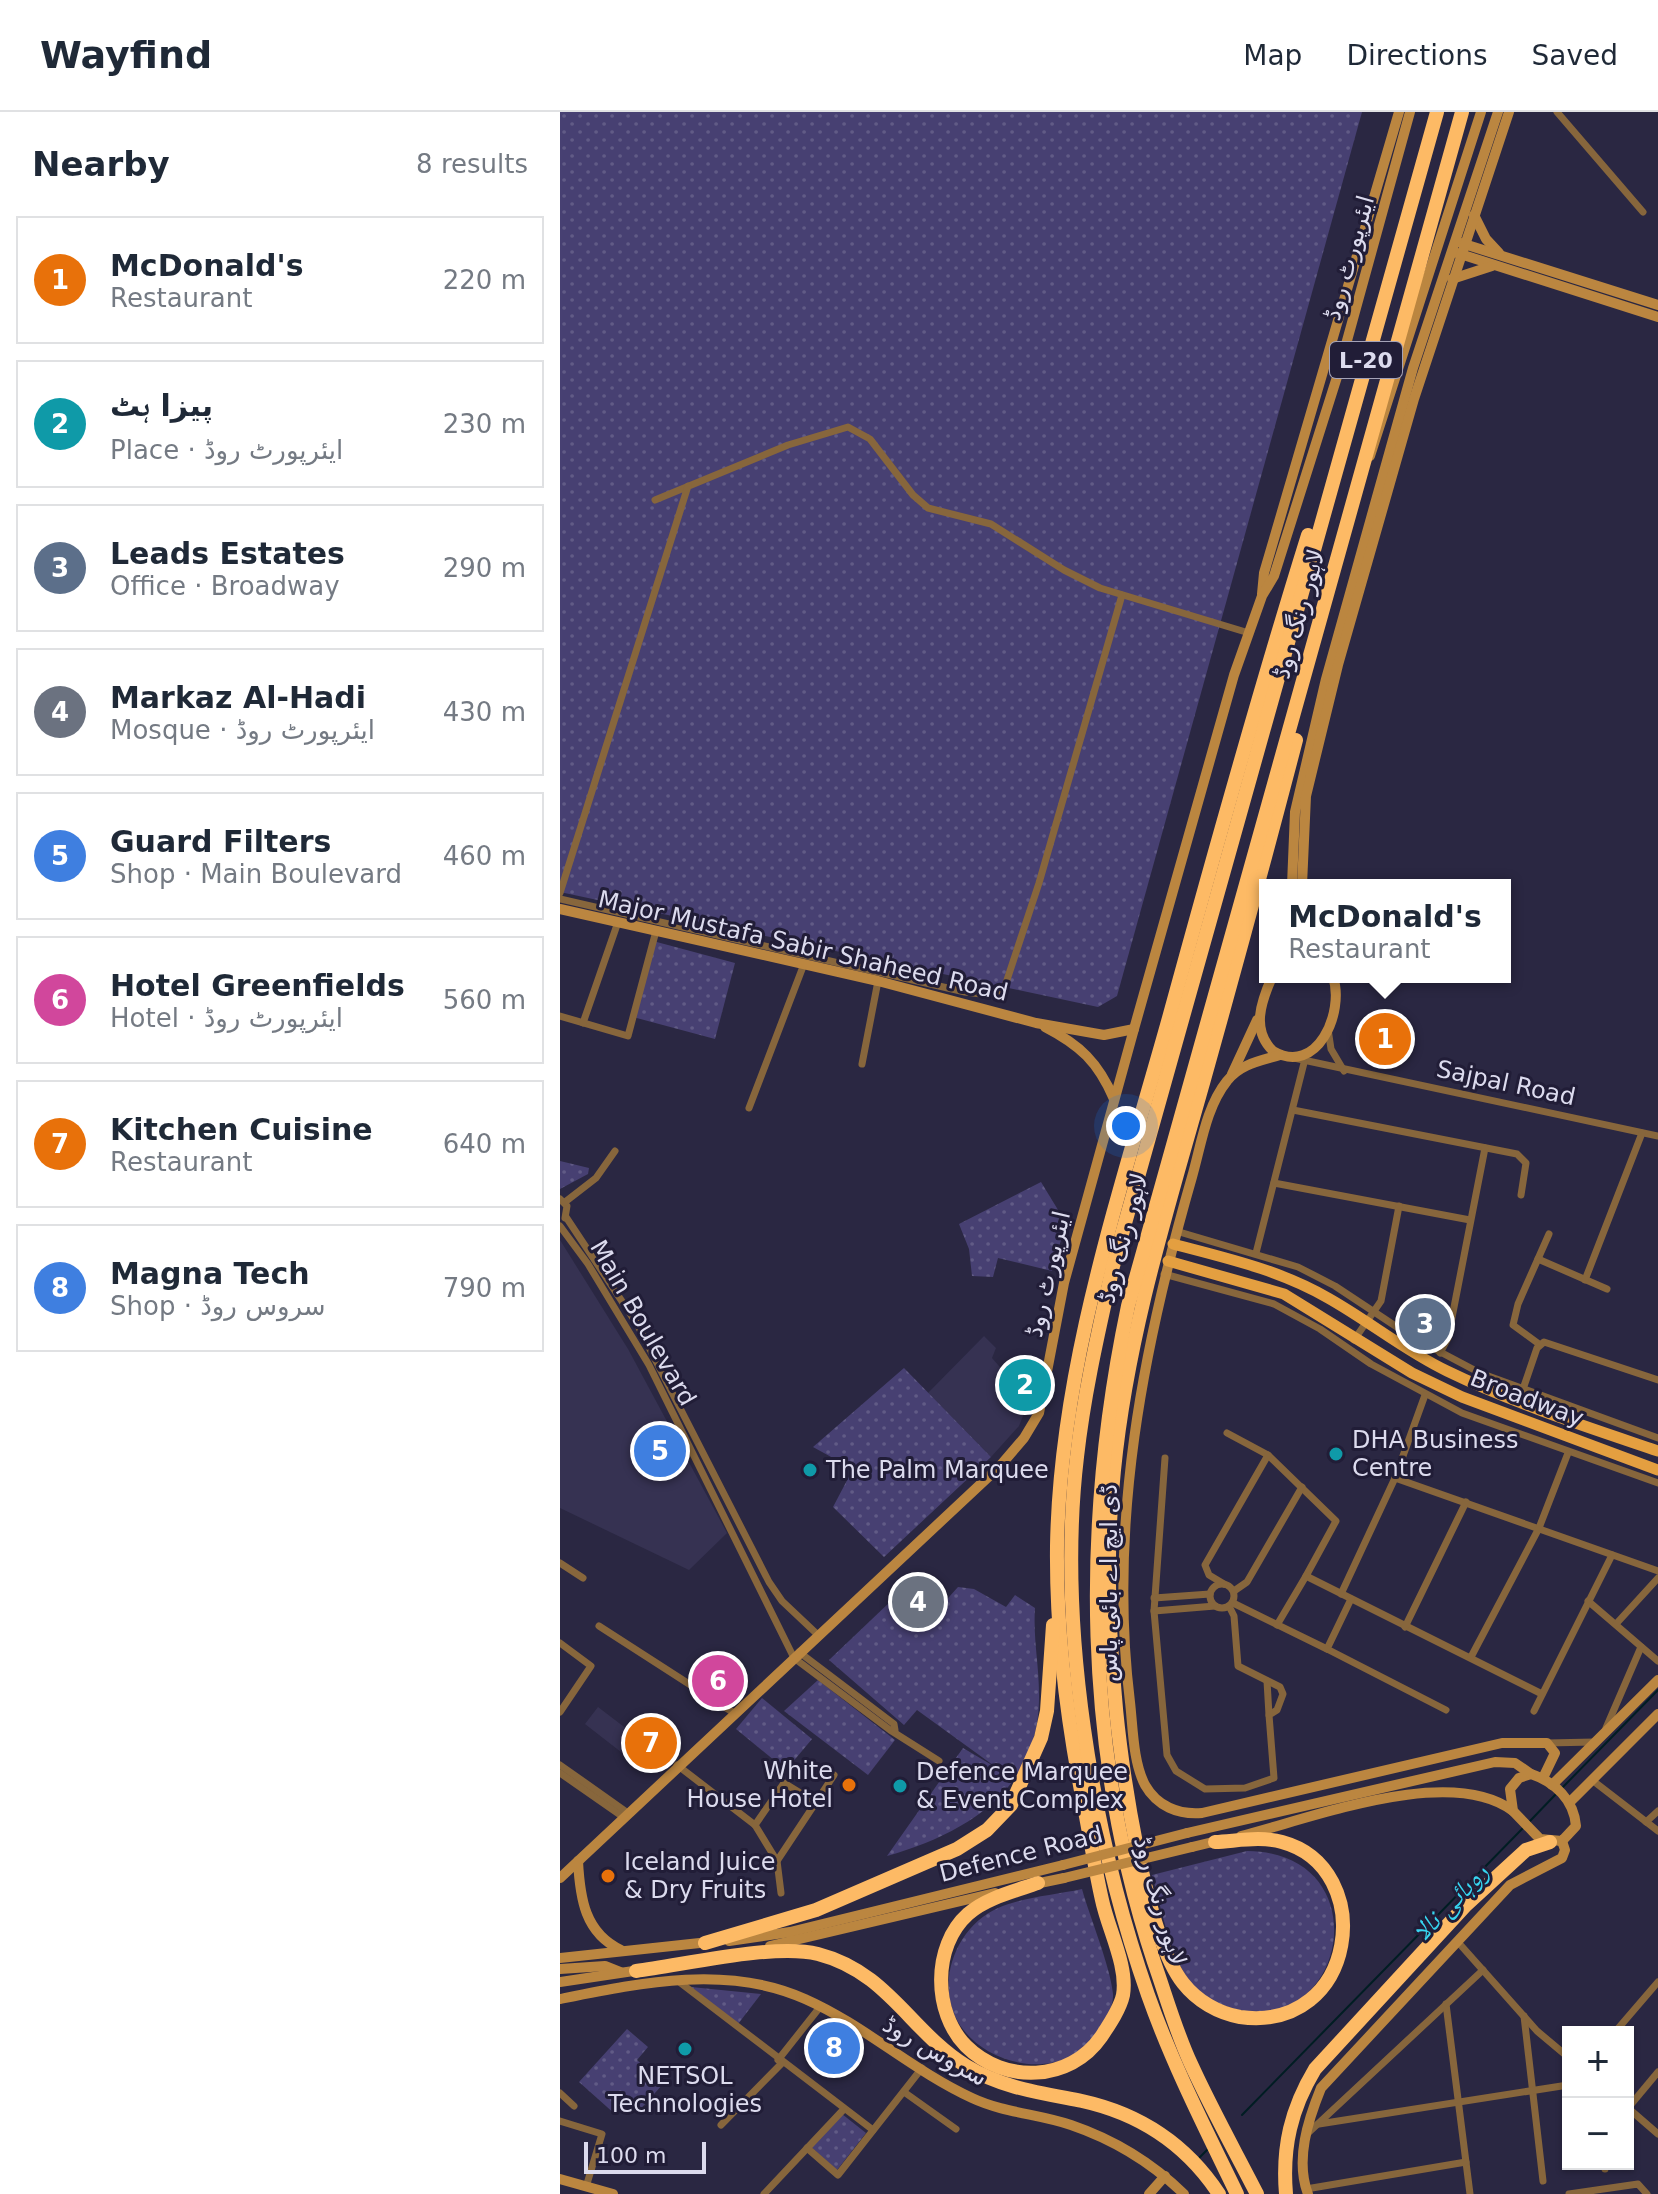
<!DOCTYPE html>
<meta charset="utf-8">
<style>
:root{--surface:#fff;--page:#f6f6f7;--text:#1f2937;--muted:#747a83;--line:#e0e1e3;--accent:#0f766e}
body{margin:0;font-family:"DejaVu Sans","Noto Naskh Arabic",sans-serif;background:var(--page);color:var(--text)}
.controls{position:absolute;right:24px;bottom:24px;display:grid;overflow:hidden;border-radius:0px;box-shadow:0 2px 6px #0004}
.controls button{width:72px;height:72px;display:grid;place-items:center;padding:0;border:0;border-bottom:2px solid var(--line);background:var(--surface);color:var(--text);font:40px sans-serif}
.scale{position:absolute;left:24px;bottom:20px;width:122px;box-sizing:border-box;padding-left:8px;border:4px solid #dcdbee;border-top:0;font-size:22px;line-height:28px;white-space:nowrap;color:#dcdbee;-webkit-text-stroke:6px #211d37;paint-order:stroke}
.you{position:absolute;left:566px;top:1014px;width:28px;height:28px;margin:-20px;border:6px solid #fff;border-radius:50%;background:#1a73e8;box-shadow:0 0 0 12px #1a73e833}
.badge{display:grid;place-items:center;width:52px;height:52px;border-radius:50%;background:var(--accent);color:#fff;font-size:26px;font-weight:700}
.pin{position:absolute;translate:-50% -50%;border:4px solid #fff;box-shadow:0 2px 8px #0006}
.popup{position:absolute;left:699px;top:767px;width:252px;height:104px;box-sizing:border-box;display:grid;place-content:center;border-radius:0px;background:var(--surface);filter:drop-shadow(0 2px 6px #0005);font-size:26px;white-space:nowrap;color:var(--muted)}
.popup b{font-size:30px;color:var(--text)}
.popup::after{content:'';position:absolute;left:50%;top:100%;margin-left:-16px;border:16px solid transparent;border-top-color:var(--surface)}
.list{margin:0;padding:0;list-style:none}
h2{display:flex;justify-content:space-between;align-items:center;height:104px;margin:0;padding:0 32px;font-size:34px}
h2 small{font-size:26px;font-weight:400;color:var(--muted)}
.list li{display:grid;grid-template-columns:52px 1fr auto;gap:24px;align-items:center;box-sizing:border-box;height:128px;margin:0 16px 16px;padding:0 16px;border:2px solid var(--line);border-radius:0px}
.list b{display:block;font-size:30px;white-space:nowrap}
.list p{margin:0;font-size:26px;white-space:nowrap;color:var(--muted)}
.list em{font-size:26px;font-style:normal;color:var(--muted)}
.map{position:relative;flex:none;width:1098px;height:2082px;overflow:hidden}
header{display:flex;align-items:center;gap:48px;box-sizing:border-box;height:112px;padding:0 40px;background:var(--surface);border-bottom:2px solid var(--line)}
header strong{font-size:38px}
nav{display:flex;gap:44px;margin-inline-start:auto;font-size:28px}
main{display:flex}
aside{flex:1;background:var(--surface)}
.map>svg:first-child{display:block}
.built{fill:#363252}
.park{fill:url(#park-dots)}
.lines{fill:none;stroke-linecap:round;stroke-linejoin:round}
.stream{stroke:#001d23;stroke-width:2}
.street{stroke:#87663c;stroke-width:7}
.secondary{stroke:#bb8640;stroke-width:10}
.primary{stroke:#e49f40;stroke-width:11}
.highway{stroke:#fdba65;stroke-width:14}
.secondary-bridge{stroke:#bb8640;stroke-width:10}
.culture-dot{fill:#0f9aa8;stroke:#211d37;stroke-width:3}
.food-dot{fill:#e8710a;stroke:#211d37;stroke-width:3}
.labels{text-anchor:middle;stroke-width:6;stroke-linejoin:round;paint-order:stroke}
.shield{fill:#211d37;stroke:#a4a2b7;stroke-width:2}
.shield-label{font-size:22px;font-weight:bold;fill:#dcdbee}
.street-label{font-size:24px;fill:#dcdbee;stroke:#211d37}
.poi-label{font-size:24px;fill:#dcdbee;stroke:#211d37;text-anchor:start}
.water-label{font-size:26px;font-style:italic;fill:#37d5f0;stroke:#211d37}
</style>
<header>
<strong>Wayfind</strong>
<nav><a>Map</a><a>Directions</a><a>Saved</a></nav>
</header>
<main>
<aside>
<h2>Nearby<small>8 results</small></h2>
<ul class="list">
<li><span class="badge" style="background:#e8710a">1</span><div><b>McDonald's</b><p>Restaurant</p></div><em>220 m</em></li>
<li><span class="badge" style="background:#0f9aa8">2</span><div><b>پیزا ہٹ</b><p>Place · ایئرپورٹ روڈ</p></div><em>230 m</em></li>
<li><span class="badge" style="background:#5c6f8a">3</span><div><b>Leads Estates</b><p>Office · Broadway</p></div><em>290 m</em></li>
<li><span class="badge" style="background:#6b7280">4</span><div><b>Markaz Al-Hadi</b><p>Mosque · ایئرپورٹ روڈ</p></div><em>430 m</em></li>
<li><span class="badge" style="background:#3f7fe0">5</span><div><b>Guard Filters</b><p>Shop · Main Boulevard</p></div><em>460 m</em></li>
<li><span class="badge" style="background:#d1479c">6</span><div><b>Hotel Greenfields</b><p>Hotel · ایئرپورٹ روڈ</p></div><em>560 m</em></li>
<li><span class="badge" style="background:#e8710a">7</span><div><b>Kitchen Cuisine</b><p>Restaurant</p></div><em>640 m</em></li>
<li><span class="badge" style="background:#3f7fe0">8</span><div><b>Magna Tech</b><p>Shop · سروس روڈ</p></div><em>790 m</em></li>
</ul>
</aside>
<div class="map">
<svg width="1098" height="2082" viewBox="0 0 1098 2082">
<defs>
<pattern id="park-dots" width="8" height="8" patternUnits="userSpaceOnUse" patternTransform="scale(2)"><rect width="8" height="8" fill="#474072"/><path d="M2 2h.1M6 6h.1" fill="none" stroke="#615b86" stroke-width="1.8" stroke-linecap="round"/></pattern>
</defs>
<rect width="100%" height="100%" fill="#2a2742"/>
<!-- built -->
<g class="built">
<path d="M0,1128L68,1237L167,1421L129,1458L0,1396Z"/>
<path d="M424,1224L436,1236L432,1246L452,1269L450,1276L462,1288L469,1289L459,1314L431,1345L368,1281Z"/>
<path d="M38,1595L93,1637L90,1642L96,1648L90,1656L83,1650L79,1654L25,1612Z"/>
</g>
<!-- park -->
<g class="park">
<path d="M0,0H802L557,884L538,895L0,780Z"/>
<path d="M93,829L175,851L155,927L73,905Z"/>
<path d="M0,1049L29,1056L28,1062L0,1077Z"/>
<path d="M481,1070L506,1111L492,1159L438,1146L433,1165L412,1164L409,1137L399,1112Z"/>
<path d="M344,1256L431,1345L324,1445L273,1395L293,1357L253,1335Z"/>
<path d="M398,1475L414,1477L446,1495L455,1483L475,1496C473,1527 479,1552 479,1582C481,1676 408,1721 327,1744L403,1636L437,1656L357,1598L344,1613L269,1548L331,1489L362,1515Z"/>
<path d="M258,1568L335,1628L308,1663L224,1599Z"/>
<path d="M202,1586L252,1627L226,1658L176,1617Z"/>
<path d="M687,1739C816,1740 790,1914 686,1899C666,1896 645,1888 632,1872C609,1843 602,1798 592,1763Z"/>
<path d="M522,1777C530,1806 550,1853 553,1882C554,1897 541,1914 532,1926C499,1972 417,1953 395,1904C377,1864 399,1813 438,1796C463,1785 495,1783 522,1777Z"/>
<path d="M131,1875L201,1882L178,1912Z"/>
<path d="M67,1917L88,1935L77,1948L103,1972L77,2001L66,1992L56,2003L19,1970Z"/>
<path d="M282,2002L306,2021L277,2058L251,2035Z"/>
</g>
<g class="lines">
<!-- stream -->
<g class="stream">
<path d="M1001,1677L1098,1578"/>
<path d="M970,1709L996,1682"/>
<path d="M682,2003L963,1716"/>
<path d="M639,2046L648,2037"/>
</g>
<!-- street -->
<g class="street">
<path d="M997,0L1083,100"/>
<path d="M95,388L228,333L288,315L310,327L353,383L368,396L431,412L504,458L540,476L689,521"/>
<path d="M0,781L128,374"/>
<path d="M0,787L405,880L429,883L444,877L479,771L562,483"/>
<path d="M0,904L68,924L96,819"/>
<path d="M23,911L58,810"/>
<path d="M768,917L771,937L784,959"/>
<path d="M734,946L1098,1024"/>
<path d="M302,952L318,869"/>
<path d="M189,996L244,852"/>
<path d="M733,998L957,1042L966,1051L961,1083"/>
<path d="M714,1071L910,1108"/>
<path d="M0,1087L7,1094L5,1106"/>
<path d="M5,1090L36,1066L55,1039"/>
<path d="M6,1105L77,1212L209,1470L222,1489L258,1523"/>
<path d="M0,1114L28,1152L89,1253L234,1546L330,1618L379,1649"/>
<path d="M616,1119L738,1155L775,1174L852,1225L920,1261L1098,1326"/>
<path d="M696,1141L744,951"/>
<path d="M978,1147L1047,1177"/>
<path d="M604,1162L714,1192L760,1217L811,1252L902,1301L1098,1371"/>
<path d="M1025,1168L1082,1021"/>
<path d="M794,1228L821,1189L839,1094"/>
<path d="M979,1232L953,1213L958,1192L989,1122"/>
<path d="M880,1241L888,1226L925,1036"/>
<path d="M963,1277L977,1236L984,1230L1098,1268"/>
<path d="M667,1321L708,1343L776,1409L746,1464L982,1582"/>
<path d="M605,1346L594,1499L607,1643L616,1659L645,1677L685,1676L714,1666L709,1603L717,1598L723,1582L720,1575L678,1554L674,1504L669,1494"/>
<path d="M835,1366L1098,1459"/>
<path d="M0,1451L23,1466"/>
<circle cx="662" cy="1484" r="12"/>
<path d="M664,1472L649,1463L645,1453L708,1343"/>
<path d="M674,1479L687,1470L742,1375"/>
<path d="M781,1482L835,1366L865,1283"/>
<path d="M594,1486L650,1482"/>
<path d="M791,1487L767,1537L886,1598"/>
<path d="M1028,1489L1098,1549"/>
<path d="M673,1491L767,1537"/>
<path d="M594,1499L655,1494"/>
<path d="M1056,1512L1098,1466"/>
<path d="M717,1513L746,1464"/>
<path d="M39,1514L174,1601"/>
<path d="M845,1515L906,1390"/>
<path d="M0,1531L31,1554L0,1600"/>
<path d="M239,1540L334,1612L335,1618"/>
<path d="M911,1545L979,1416L1008,1341"/>
<path d="M707,1569L709,1603"/>
<path d="M974,1599L1052,1443"/>
<path d="M1046,1616L1081,1535"/>
<path d="M987,1631L1034,1630"/>
<path d="M0,1653L68,1701"/>
<path d="M117,1653L195,1713L217,1749L221,1781"/>
<path d="M0,1661L63,1705"/>
<path d="M1032,1668L1098,1719"/>
<path d="M1086,1710L1098,1699"/>
<path d="M195,1713L224,1671L255,1690"/>
<path d="M217,1749L274,1663"/>
<path d="M897,1829L977,1919L1008,1945"/>
<path d="M118,1869L313,2018"/>
<path d="M886,1892L910,2082"/>
<path d="M964,1904L983,2069"/>
<path d="M1055,1920L1098,1870"/>
<path d="M218,1948L260,1895"/>
<path d="M344,1980L396,2017"/>
<path d="M0,1981L14,1994"/>
<path d="M1068,1996L1098,1960"/>
<path d="M1068,1996L1098,2022"/>
<path d="M0,2009L42,2022L26,2075"/>
<path d="M759,2012L1008,1973"/>
<path d="M161,2013L222,1951"/>
<path d="M747,2022L923,1858"/>
<path d="M247,2036L278,2063L362,1956"/>
<path d="M1045,2052V2057"/>
<path d="M746,2077L906,2050"/>
<path d="M204,2082L284,1997"/>
<path d="M1009,2082L1078,2072L1087,2082"/>
</g>
<!-- secondary -->
<g class="secondary">
<path d="M914,103L926,127L939,141"/>
<path d="M901,131L1098,193"/>
<path d="M894,140L1098,205"/>
<path d="M892,167L932,154"/>
<path d="M810,344L921,0"/>
<path d="M702,482L704,461L839,0"/>
<path d="M732,773L735,700L766,567L853,256L938,0"/>
<path d="M742,773L746,684L778,553L854,287L949,0"/>
<path d="M0,797L318,869L476,911L544,923L574,917"/>
<path d="M712,865C701,890 691,918 713,939C757,965 785,900 773,865"/>
<path d="M485,915C520,933 538,950 554,987"/>
<path d="M720,943C700,949 680,952 667,969C646,995 641,1034 632,1065C583,1235 548,1413 570,1590C573,1616 573,1650 585,1673C597,1694 618,1703 642,1701L942,1631H987L995,1641L983,1666"/>
<path d="M672,962L697,908"/>
<path d="M971,1662C995,1670 1014,1688 1016,1714L1002,1729L980,1727L953,1699L950,1677L959,1666Z"/>
<path d="M992,1673L1098,1568"/>
<path d="M1010,1690L1098,1602"/>
<path d="M627,1721L935,1650L955,1651L971,1662"/>
<path d="M681,1724C753,1706 890,1652 953,1699"/>
<path d="M632,1735L661,1728"/>
<path d="M18,1749C20,1787 25,1821 61,1838"/>
<path d="M0,1766L440,1354L464,1326L479,1301L504,1171L574,917L674,563L702,484L714,464L777,265L850,0"/>
<path d="M475,1772L504,1766"/>
<path d="M169,1829L230,1820L503,1753"/>
<path d="M210,1834L435,1781"/>
<path d="M0,1846L149,1830"/>
<path d="M0,1857L45,1854L60,1860"/>
<path d="M0,1870L80,1858"/>
<path d="M0,1887C79,1871 168,1852 245,1887C304,1913 353,1959 412,1986C444,2001 479,2002 511,2013C555,2028 591,2050 624,2082"/>
<path d="M0,2067L53,2082"/>
<path d="M589,2082L605,2064"/>
<path d="M748,2082C735,2048 748,2008 761,1976L950,1773L1002,1746L1005,1738L1002,1729"/>
</g>
<!-- primary -->
<g class="primary">
<path d="M613,1132C666,1146 720,1158 768,1186C809,1209 845,1239 887,1259C955,1292 1027,1315 1098,1339"/>
<path d="M608,1149L724,1182L852,1261L902,1285L1098,1358"/>
</g>
<!-- highway -->
<g class="highway">
<path d="M655,1730C677,1729 701,1724 722,1730C818,1756 798,1921 680,1905C658,1901 637,1889 623,1871C585,1823 560,1650 555,1585C548,1510 546,1433 554,1358C567,1226 607,1098 643,971C675,857 706,743 736,628"/>
<path d="M478,1771C455,1779 426,1786 408,1802C372,1834 373,1901 406,1934C444,1972 510,1970 541,1925C549,1913 560,1897 563,1883C568,1854 548,1817 542,1788C535,1757 530,1725 524,1694C507,1609 496,1521 497,1434C500,1254 561,1078 609,906C653,745 698,583 748,423"/>
<path d="M145,1831L256,1798L397,1737L427,1718L451,1693L481,1626L487,1599L493,1513"/>
<path d="M76,1859C124,1853 214,1831 258,1842C328,1860 350,1919 406,1954C442,1976 481,1981 522,1989C581,2002 626,2032 659,2082"/>
<path d="M677,2082C645,2016 612,1951 588,1883C532,1723 497,1513 517,1345C524,1281 539,1217 553,1154L877,0"/>
<path d="M697,2082C675,2039 651,1996 631,1952C616,1920 606,1884 594,1850C524,1637 522,1413 568,1194L902,0"/>
<path d="M726,2082C722,2035 731,1997 755,1957L906,1793L966,1738L990,1730"/>
</g>
<!-- secondary-bridge -->
<g class="secondary-bridge">
<path d="M503,1753L627,1721"/>
<path d="M504,1766L632,1735"/>
</g>
</g>
<!-- markers -->
<g class="culture-dot">
<circle cx="776" cy="1342" r="8"/>
<circle cx="250" cy="1358" r="8"/>
<circle cx="340" cy="1674" r="8"/>
<circle cx="125" cy="1937" r="8"/>
</g>
<g class="food-dot">
<circle cx="289" cy="1673" r="8"/>
<circle cx="48" cy="1764" r="8"/>
</g>
<g class="labels">
<!-- shield labels -->
<rect class="shield" x="770" y="230" width="72" height="36" rx="6"/>
<g class="shield-label">
<text x="806" y="256">L-20</text>
</g>
<!-- street labels -->
<g class="street-label">
<text transform="translate(789 146) rotate(-74)" y="8">ایئرپورٹ روڈ</text>
<text transform="translate(739 502) rotate(-74)" y="8">لاہور رنگ روڈ</text>
<text transform="translate(243 834) rotate(13)" y="8">Major Mustafa Sabir Shaheed Road</text>
<text transform="translate(946 971) rotate(12)" y="8">Sajpal Road</text>
<text transform="translate(563 1126) rotate(-75)" y="8">لاہور رنگ روڈ</text>
<text transform="translate(488 1162) rotate(-77)" y="8">ایئرپورٹ روڈ</text>
<text transform="translate(83 1211) rotate(60)" y="8">Main Boulevard</text>
<text transform="translate(967 1286) rotate(21)" y="8">Broadway</text>
<text transform="translate(549 1471) rotate(-90)" y="8">ڈی ایچ اے بائی پاس</text>
<text transform="translate(461 1742) rotate(-14)" y="8">Defence Road</text>
<text transform="translate(600 1789) rotate(74)" y="8">لاہور رنگ روڈ</text>
<text transform="translate(375 1939) rotate(30)" y="8">سروس روڈ</text>
</g>
<!-- poi labels -->
<g class="poi-label">
<text x="792" y="1336">DHA Business<tspan x="792" dy="28">Centre</tspan></text>
<text x="266" y="1366">The Palm Marquee</text>
<text x="273" y="1667" text-anchor="end">White<tspan x="273" dy="28">House Hotel</tspan></text>
<text x="356" y="1668">Defence Marquee<tspan x="356" dy="28">&amp; Event Complex</tspan></text>
<text x="64" y="1758">Iceland Juice<tspan x="64" dy="28">&amp; Dry Fruits</tspan></text>
<text x="125" y="1972" text-anchor="middle">NETSOL<tspan x="125" dy="28">Technologies</tspan></text>
</g>
<!-- water labels -->
<g class="water-label">
<text transform="translate(890 1790) rotate(-46)" y="9">روہائی نالا</text>
</g>
</g>
</svg>
<div class="controls">
<button>+</button>
<button>−</button>
</div>
<div class="scale">100 m</div>
<div class="you"></div>
<div class="pin badge" style="left:825px;top:927px;background:#e8710a">1</div>
<div class="popup"><b>McDonald's</b>Restaurant</div>
<div class="pin badge" style="left:465px;top:1273px;background:#0f9aa8">2</div>
<div class="pin badge" style="left:865px;top:1212px;background:#5c6f8a">3</div>
<div class="pin badge" style="left:358px;top:1490px;background:#6b7280">4</div>
<div class="pin badge" style="left:100px;top:1339px;background:#3f7fe0">5</div>
<div class="pin badge" style="left:158px;top:1569px;background:#d1479c">6</div>
<div class="pin badge" style="left:91px;top:1631px;background:#e8710a">7</div>
<div class="pin badge" style="left:274px;top:1936px;background:#3f7fe0">8</div>
</div>
</main>
